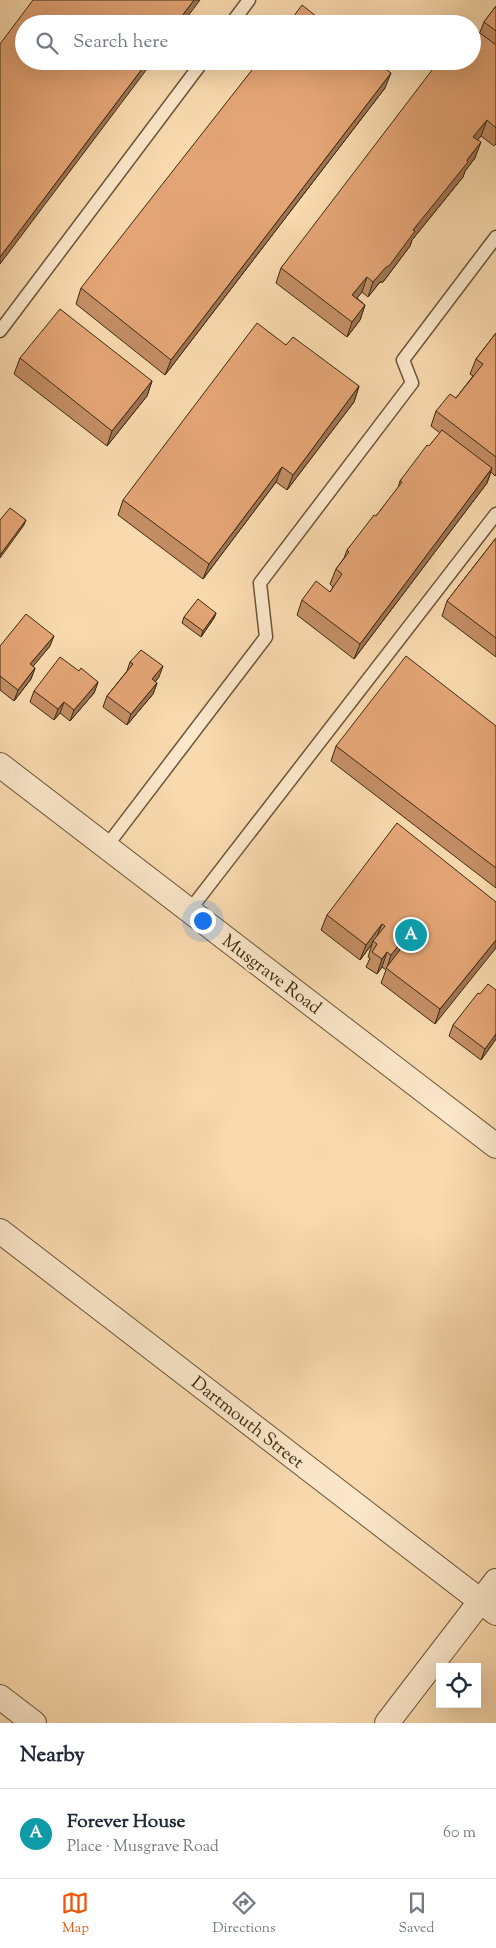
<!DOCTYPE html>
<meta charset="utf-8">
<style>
:root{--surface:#fff;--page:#f2f2f3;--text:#1f2937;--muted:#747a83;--line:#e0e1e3;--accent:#ea580c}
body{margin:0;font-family:"Sorts Mill Goudy",serif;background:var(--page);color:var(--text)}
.controls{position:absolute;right:15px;bottom:15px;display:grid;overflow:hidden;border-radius:0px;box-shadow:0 5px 20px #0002}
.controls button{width:45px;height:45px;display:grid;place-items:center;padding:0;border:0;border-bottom:1px solid var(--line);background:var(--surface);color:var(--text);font:25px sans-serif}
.you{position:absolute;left:202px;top:920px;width:18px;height:18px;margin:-12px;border:4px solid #fff;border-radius:50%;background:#1a73e8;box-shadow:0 0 0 8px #1a73e833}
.badge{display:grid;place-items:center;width:32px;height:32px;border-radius:50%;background:var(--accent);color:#fff;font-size:16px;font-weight:700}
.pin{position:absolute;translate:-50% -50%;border:2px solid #fff;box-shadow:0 1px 5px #0006}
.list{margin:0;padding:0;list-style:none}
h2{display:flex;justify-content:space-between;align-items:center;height:65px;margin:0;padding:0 20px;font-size:21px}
h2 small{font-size:16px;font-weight:400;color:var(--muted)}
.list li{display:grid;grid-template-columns:32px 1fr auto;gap:15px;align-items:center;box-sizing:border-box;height:90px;padding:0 20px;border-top:1px solid var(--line)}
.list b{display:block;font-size:19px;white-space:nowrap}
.list p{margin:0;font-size:16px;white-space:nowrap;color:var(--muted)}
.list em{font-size:16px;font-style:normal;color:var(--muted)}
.icon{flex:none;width:28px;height:28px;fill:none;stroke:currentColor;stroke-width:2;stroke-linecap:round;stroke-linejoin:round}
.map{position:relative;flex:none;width:496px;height:1723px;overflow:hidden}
.search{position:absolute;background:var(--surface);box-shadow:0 5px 20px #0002;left:15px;right:15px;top:15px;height:55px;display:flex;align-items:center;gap:12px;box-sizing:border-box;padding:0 18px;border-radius:28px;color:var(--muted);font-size:19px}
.sheet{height:155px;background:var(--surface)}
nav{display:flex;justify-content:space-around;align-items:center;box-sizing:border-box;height:70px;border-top:1px solid var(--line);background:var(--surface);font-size:14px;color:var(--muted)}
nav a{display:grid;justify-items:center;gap:2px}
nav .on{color:var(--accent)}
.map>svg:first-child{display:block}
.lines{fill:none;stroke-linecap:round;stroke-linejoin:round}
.lane-casing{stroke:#6b5538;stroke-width:15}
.street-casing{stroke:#6b5538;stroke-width:26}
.lane{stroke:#fbe7ca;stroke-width:12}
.street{stroke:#fbe7ca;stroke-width:24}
.wall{fill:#c48e65;stroke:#3c2910}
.shaded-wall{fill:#a07453;stroke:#3c2910}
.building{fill:#e4a576;stroke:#3c2910}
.labels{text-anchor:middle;stroke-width:5;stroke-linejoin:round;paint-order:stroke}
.street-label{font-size:18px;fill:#3c2910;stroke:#fbe7ca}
</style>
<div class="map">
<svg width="496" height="1723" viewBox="0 0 496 1723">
<rect width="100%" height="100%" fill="#f9daae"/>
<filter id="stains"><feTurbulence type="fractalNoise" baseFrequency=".004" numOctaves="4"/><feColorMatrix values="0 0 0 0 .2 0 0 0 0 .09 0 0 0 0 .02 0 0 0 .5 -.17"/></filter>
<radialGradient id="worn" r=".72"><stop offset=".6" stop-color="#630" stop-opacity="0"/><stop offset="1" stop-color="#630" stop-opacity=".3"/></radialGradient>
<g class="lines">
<!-- lane casing -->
<g class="lane-casing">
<g id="lane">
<path d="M231,24L249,0"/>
<path d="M0,331L203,61"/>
<path d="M106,847L266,637L260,583L412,383L403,360L496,237"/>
<path d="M189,911L496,514"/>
</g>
</g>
<!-- street casing -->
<g class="street-casing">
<g id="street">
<path d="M0,765L496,1146"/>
<path d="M0,1231L496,1613"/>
<path d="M0,1697L34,1723"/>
<path d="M387,1723L496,1581"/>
</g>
</g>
<!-- lane -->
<use href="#lane" class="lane"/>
<!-- street -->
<use href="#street" class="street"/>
</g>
<!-- wall -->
<g class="wall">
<path d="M496,6V144L494,146L481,136L477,140L475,158L465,171L463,177L412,240L410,246L383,282H380L368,297L362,292L357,298L365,305L360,320L347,337L276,283L281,268L480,32L484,22Z"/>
<path d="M385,88L165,375L76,304L81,288Z"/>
<path d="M496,333V474L495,476L491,472L487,483L354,659L297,615L302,600L330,592L333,587L330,584L336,569L344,558L347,550L376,516L398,488L400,481L440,433L431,426L436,411L456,398L473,376L470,374L476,359Z"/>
<path d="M286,345L359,386L354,402L287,490L276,482L203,579L118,515L123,500Z"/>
<path d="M20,358L152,381L147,396L107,446L14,374Z"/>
<path d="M496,538V657L442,616L447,601Z"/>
<path d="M216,613L214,618L201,637L182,623L184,617Z"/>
<path d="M0,646H50L33,666L35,668L31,679L14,701L0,690Z"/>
<path d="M130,662L159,677L155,682L157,683L153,694L127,725L103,707L107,696L127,671Z"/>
<path d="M79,671L98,682L94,693L70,721L60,713L54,720L30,702L34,691Z"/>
<path d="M496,726V888L331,761L336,746Z"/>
<path d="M496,902L435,1024L381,983L386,970L382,967L377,974L366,967L370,958L368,957L372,944L360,960L321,930L327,915Z"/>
<path d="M496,990V1039L481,1060L449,1036L453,1025L480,994Z"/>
</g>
<!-- shaded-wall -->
<g class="shaded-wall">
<path d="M194,0H200L182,24H176Z"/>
<path d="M148,61H153L0,264V257Z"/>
<path d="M391,73L385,88L165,375L171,360Z"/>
<path d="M487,120L481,136L467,153L473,137Z"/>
<path d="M481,142L475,158L465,171L463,177L412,240L410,246L383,282H380L368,297L373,282Z"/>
<path d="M367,277L362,292L347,310L352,295Z"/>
<path d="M365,305L360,320L347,337L352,322Z"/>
<path d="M152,381L147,396L107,446L112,431Z"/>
<path d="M359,386L354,402L287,490L293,475Z"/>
<path d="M282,467L276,482L203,579L209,564Z"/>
<path d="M492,468L487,483L354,659L360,644Z"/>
<path d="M26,520L24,525L0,558V555Z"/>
<path d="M216,613L214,618L201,637L203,631Z"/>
<path d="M54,636L50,646L26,675L30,664Z"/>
<path d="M163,666L159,677L148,690L152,679Z"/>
<path d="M35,668L31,679L14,701L18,690Z"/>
<path d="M98,682L94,693L70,721L74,710Z"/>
<path d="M157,683L153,694L127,725L131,714Z"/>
<path d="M64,702L60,713L54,720L58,709Z"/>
<path d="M382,924L376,939L373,941L372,944L360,960L366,945Z"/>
<path d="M403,940L398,956L387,968L391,955Z"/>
<path d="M496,940V948L435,1024L440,1009Z"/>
<path d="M387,952L382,967L377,974L382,959Z"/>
<path d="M496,1034V1039L481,1060L485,1049Z"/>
</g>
<!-- building -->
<g class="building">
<path d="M33,0H194L176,24H24V61H148L0,257V44Z"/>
<path d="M302,5L326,24H288Z"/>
<path d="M496,6V31L484,22Z"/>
<path d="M472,27L496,45V128L487,120L473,137L481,142L467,160L468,162L413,230L415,231L389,266L386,267L373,282L367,277L352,295L365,305L352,322L281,268L439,61H472Z"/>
<path d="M259,61H375L391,73L171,360L81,288Z"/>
<path d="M60,309L152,381L112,431L20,358Z"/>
<path d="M257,323L286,345L293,337L359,386L293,475L282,467L209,564L123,500Z"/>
<path d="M496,333V457L436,411L450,394L456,398L483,364L476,359Z"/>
<path d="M442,430L492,468L360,644L302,600L316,581L330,592L342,574L336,569L349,552L347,550L374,515L376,516L402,482L400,481L427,445L429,446Z"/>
<path d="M10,508L26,520L0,555V520Z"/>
<path d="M496,538V638L447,601Z"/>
<path d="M198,599L216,613L203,631L184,617Z"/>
<path d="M26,614L54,636L30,664L35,668L18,690L0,676V646Z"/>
<path d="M141,650L163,666L152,679L157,683L131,714L107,696L133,664L130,662Z"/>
<path d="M406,656L496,726V868L336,746Z"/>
<path d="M60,657L79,671L81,668L98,682L74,710L64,702L58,709L34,691Z"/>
<path d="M397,823L496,902V940L440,1009L386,968L406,942L403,940L391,955L387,952L382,959L372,952L377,944L373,941L385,926L382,924L366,945L327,915Z"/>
<path d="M488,984L496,990V1034L485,1049L453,1025L478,993L480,994Z"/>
</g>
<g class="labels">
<!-- street labels -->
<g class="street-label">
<text transform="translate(272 974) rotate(37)" y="6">Musgrave Road</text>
<text transform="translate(248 1422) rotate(38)" y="6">Dartmouth Street</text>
</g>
</g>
<rect width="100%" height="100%" filter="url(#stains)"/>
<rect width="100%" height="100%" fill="url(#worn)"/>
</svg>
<div class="controls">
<button><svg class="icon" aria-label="locate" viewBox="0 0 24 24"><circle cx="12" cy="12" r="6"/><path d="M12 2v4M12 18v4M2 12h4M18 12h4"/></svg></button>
</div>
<div class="you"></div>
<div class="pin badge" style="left:411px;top:935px;background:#0f9aa8">A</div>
<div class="search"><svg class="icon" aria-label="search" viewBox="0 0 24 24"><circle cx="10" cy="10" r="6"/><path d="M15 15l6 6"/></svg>Search here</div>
</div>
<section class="sheet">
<h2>Nearby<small></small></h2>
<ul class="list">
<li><span class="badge" style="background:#0f9aa8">A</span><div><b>Forever House</b><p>Place · Musgrave Road</p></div><em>60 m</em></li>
</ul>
</section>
<nav>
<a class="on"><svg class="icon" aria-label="map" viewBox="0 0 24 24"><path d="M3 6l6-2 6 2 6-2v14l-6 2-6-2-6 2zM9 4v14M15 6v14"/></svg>Map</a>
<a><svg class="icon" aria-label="directions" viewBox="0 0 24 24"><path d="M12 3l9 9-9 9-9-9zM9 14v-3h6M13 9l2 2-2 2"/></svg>Directions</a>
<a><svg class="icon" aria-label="saved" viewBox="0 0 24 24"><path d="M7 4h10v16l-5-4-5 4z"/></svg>Saved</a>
</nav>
